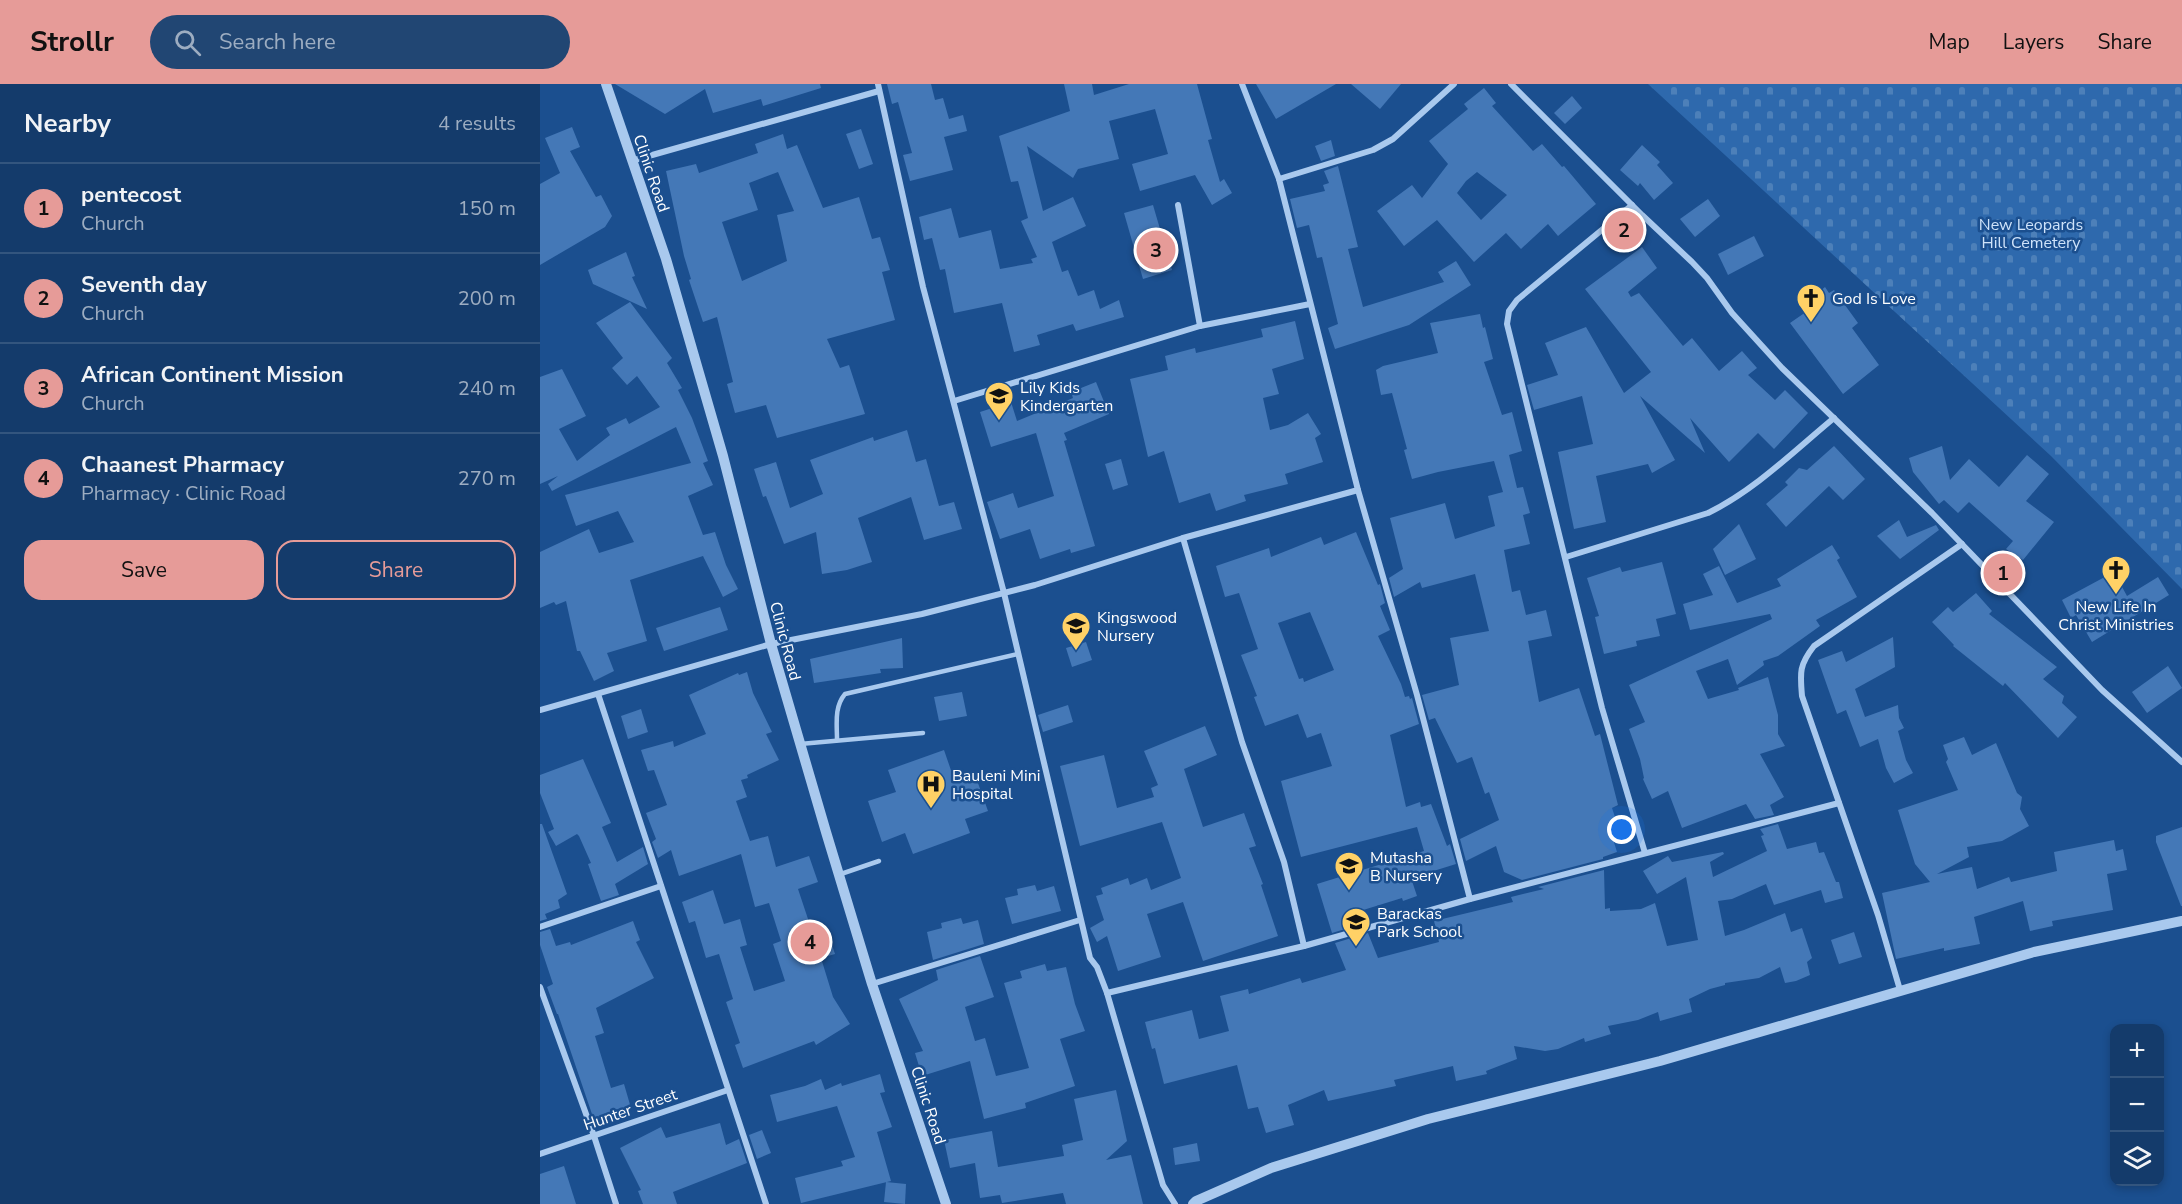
<!DOCTYPE html>
<meta charset="utf-8">
<style>
:root{--surface:#143b6b;--page:#214673;--text:#f1f3f6;--muted:#9dadc1;--line:#33557e;--accent:#e69b98}
body{margin:0;font-family:"Nunito Sans",sans-serif;background:var(--page);color:var(--text)}
.controls{position:absolute;right:18px;bottom:18px;display:grid;overflow:hidden;border-radius:12px;box-shadow:0 3px 9px #0003}
.controls button{width:54px;height:54px;display:grid;place-items:center;padding:0;border:0;border-bottom:2px solid var(--line);background:var(--surface);color:var(--text);font:30px sans-serif}
.you{position:absolute;left:1082px;top:746px;width:21px;height:21px;margin:-15px;border:4px solid #fff;border-radius:50%;background:#1a73e8;box-shadow:0 0 0 9px #1a73e833}
.badge{display:grid;place-items:center;width:39px;height:39px;border-radius:50%;background:var(--accent);color:#111;font-size:20px;font-weight:700}
.pin{position:absolute;translate:-50% -50%;border:3px solid #fff;box-shadow:0 2px 6px #0006}
.list{margin:0;padding:0;list-style:none}
h2{display:flex;justify-content:space-between;align-items:center;height:78px;margin:0;padding:0 24px;font-size:26px}
h2 small{font-size:20px;font-weight:400;color:var(--muted)}
.list li{display:grid;grid-template-columns:39px 1fr auto;gap:18px;align-items:center;box-sizing:border-box;height:90px;padding:0 24px;border-top:2px solid var(--line)}
.list b{display:block;font-size:22px;white-space:nowrap}
.list p{margin:0;font-size:20px;white-space:nowrap;color:var(--muted)}
.list em{font-size:20px;font-style:normal;color:var(--muted)}
.actions{display:flex;gap:12px;padding:18px 24px}
.actions a{flex:1;padding:14px 0;border:2px solid var(--accent);border-radius:18px;text-align:center;font-size:21px;color:var(--accent)}
.actions .main{background:var(--accent);color:#111}
.icon{flex:none;width:33px;height:33px;fill:none;stroke:currentColor;stroke-width:2;stroke-linecap:round;stroke-linejoin:round}
.map{position:relative;flex:none;width:1642px;height:1120px;overflow:hidden}
header{display:flex;align-items:center;gap:36px;box-sizing:border-box;height:84px;padding:0 30px;background:var(--accent);color:#111}
header strong{font-size:28px}
nav{display:flex;gap:33px;margin-inline-start:auto;font-size:21px}
.search{width:420px;height:54px;background:var(--page);display:flex;align-items:center;gap:15px;box-sizing:border-box;padding:0 21px;border-radius:33px;color:var(--muted);font-size:22px}
main{display:flex}
aside{flex:1;background:var(--surface)}
.map>svg:first-child{display:block}
.cemetery{fill:url(#cemetery-stones)}
.building{fill:#4478b7;fill-rule:evenodd}
.lines{fill:none;stroke-linecap:round;stroke-linejoin:round}
.service{stroke:#a9c9ee;stroke-width:4.5}
.minor{stroke:#a9c9ee;stroke-width:6}
.tertiary{stroke:#a9c9ee;stroke-width:10}
.labels{text-anchor:middle;stroke-width:5;stroke-linejoin:round;paint-order:stroke}
.street-label{font-size:16px;fill:#fff;stroke:#1b4f8f}
.park-label{font-size:16px;fill:#cfe3fa;stroke:#1b4f8f}
.poi-label{font-size:16px;fill:#fff;stroke:#1b4f8f;text-anchor:start}
</style>
<header>
<strong>Strollr</strong>
<div class="search"><svg class="icon" aria-label="search" viewBox="0 0 24 24"><circle cx="10" cy="10" r="6"/><path d="M15 15l6 6"/></svg>Search here</div>
<nav><a>Map</a><a>Layers</a><a>Share</a></nav>
</header>
<main>
<aside>
<h2>Nearby<small>4 results</small></h2>
<ul class="list">
<li><span class="badge">1</span><div><b>pentecost</b><p>Church</p></div><em>150 m</em></li>
<li><span class="badge">2</span><div><b>Seventh day</b><p>Church</p></div><em>200 m</em></li>
<li><span class="badge">3</span><div><b>African Continent Mission</b><p>Church</p></div><em>240 m</em></li>
<li><span class="badge">4</span><div><b>Chaanest Pharmacy</b><p>Pharmacy · Clinic Road</p></div><em>270 m</em></li>
</ul>
<div class="actions"><a class="main">Save</a><a>Share</a></div>
</aside>
<div class="map">
<svg width="1642" height="1120" viewBox="0 0 1642 1120">
<defs>
<pattern id="cemetery-stones" width="16" height="16" patternUnits="userSpaceOnUse" patternTransform="scale(1.5)"><rect width="16" height="16" fill="#2e69ad"/><path d="M2 7V4a2 2 0 0 1 4 0v3zM10 15v-3a2 2 0 0 1 4 0v3z" fill="#4d80b9"/></pattern>
</defs>
<rect width="100%" height="100%" fill="#1b4f8f"/>
<!-- cemetery -->
<path class="cemetery" d="M1108,0H1642V505L1511,372Z"/>
<!-- building -->
<g class="building">
<path d="M75,0H280L281,4L223,22L221,15L173,29L165,5L125,30Z"/>
<path d="M347,0H391L395,16L403,14L409,35L423,31L427,47L404,53L413,86L370,97L363,71L372,69L358,18L352,20Z"/>
<path d="M524,0H552L554,11L589,0H657L672,55L668,56L680,98L684,95L692,109L672,121L655,91L600,107L592,80L628,70L615,25L569,37L579,75L538,85L533,94L487,62L503,127L533,113L546,142L512,158L522,188L528,186L538,212L554,206L560,225L579,216L584,233L536,247L533,240L497,251L500,261L474,268L462,219L414,229L405,185L400,186L392,154L384,156L379,133L411,124L419,154L451,146L460,185L493,179L491,175L497,173L481,137L488,134L478,97L471,98L459,52L530,27Z"/>
<path d="M716,0H796L736,35Z"/>
<path d="M811,0H861L840,25Z"/>
<path d="M944,4L956,19L952,22L993,67L1002,60L1022,83L1024,82L1056,120L1018,152L1008,140L981,165L966,149L934,178L897,136L864,162L837,127L872,101L882,114L908,80L889,57L928,25L924,20ZM937,88L967,111L941,136L917,109L926,97Z"/>
<path d="M1032,12L1042,24L1025,40L1014,29Z"/>
<path d="M32,43L40,63L30,67L56,113L61,111L72,132L65,143L0,181V100L20,89L5,54Z"/>
<path d="M321,45L333,80L319,85L306,50Z"/>
<path d="M243,50L247,65L257,61L283,124L319,113L332,155L340,153L350,186L342,188L355,236L287,255L300,284L309,281L325,330L237,354L226,321L195,329L187,300L193,298L177,233L163,238L149,196L151,195L144,172L126,87L156,80L159,89L218,69L215,60ZM238,88L254,127L237,131L247,177L202,197L182,138L218,126L209,99Z"/>
<path d="M791,56L795,72L781,77L775,62Z"/>
<path d="M1102,61L1120,78L1117,81L1133,99L1114,116L1100,99L1098,102L1080,86Z"/>
<path d="M798,82L818,163L808,165L823,223L904,198L898,188L916,177L931,201L869,241L795,265L788,244L798,240L782,173L777,174L769,141L757,144L750,115L785,107L783,101L789,99L784,87Z"/>
<path d="M1168,115L1180,132L1155,153L1140,135Z"/>
<path d="M613,121L632,186L603,195L584,129Z"/>
<path d="M1214,152L1224,172L1188,191L1178,170Z"/>
<path d="M1102,163L1117,184L1088,208L1091,213L1099,209L1143,262L1152,254L1179,287L1202,267L1217,284L1208,291L1235,316L1245,306L1268,329L1234,365L1218,349L1189,378L1150,334L1165,369L1100,312L1135,376L1112,389L1108,380L1056,392L1066,438L1034,445L1018,368L1053,360L1042,312L994,326L987,301L1018,291L1005,259L1046,243L1084,309L1111,288L1045,205Z"/>
<path d="M86,168L95,192L92,193L107,225L53,200L48,186Z"/>
<path d="M1285,203L1289,209L1294,206L1318,239L1312,244L1339,281L1303,310L1250,239L1276,221L1272,214Z"/>
<path d="M90,218L132,274L127,279L142,304L138,306L152,334L168,377L163,379L173,401L148,412L163,451L175,448L186,481L198,505L183,513L163,472L90,496L107,557L67,569L74,587L54,597L40,567H37L26,517L16,521L14,518L0,524V468L49,445L59,469L94,458L78,427L36,442L25,411L151,379L136,343L12,407L8,400L18,392L0,400V293L22,285L46,332L19,345L37,377L70,351L66,344L86,334L89,340L120,323L97,292L87,301L72,284L83,274L56,239Z"/>
<path d="M940,230L943,244L945,243L953,275L944,278L962,331L972,328L982,367L969,371L977,404L983,403L990,429L983,431L990,460L964,466L972,508L980,506L986,531L1006,526L1012,552L988,557L999,618L1039,604L1055,652L1060,650L1078,721L1072,724L1076,736L1068,739L1077,768L1063,773V775L982,796L964,788L956,762L926,777L920,755L959,736L949,708L945,710L932,673L917,679L895,634L889,636L882,611L919,601L910,554L949,547L935,490L882,504L880,498L854,513L849,494L863,485L850,434L905,419L915,455L955,442L948,412L963,408L954,377L898,388L872,395L864,366L867,365L852,309L841,311L836,286L843,282L898,269L890,239Z"/>
<path d="M755,237L764,275L732,285L739,310L723,314L730,346L748,341L768,329L781,350L775,354L783,378L745,390L748,400L704,411L706,417L676,427L670,409L639,419L624,367L608,373L590,295L628,286L625,272L655,264L656,269L723,253L721,245Z"/>
<path d="M556,298L569,330L524,349L527,356L524,357L555,462L531,469L530,465L500,475L490,445L460,455L447,418L473,409L478,424L514,412L496,349L451,363L440,328L471,318L477,337L533,314L531,308Z"/>
<path d="M367,346L376,378L386,375L399,422L414,418L422,445L384,456L371,413L318,434L332,478L307,486L282,490L276,448L244,460L226,412L223,413L214,385L236,378L250,424L283,410L270,376L333,353L334,357Z"/>
<path d="M1294,362L1325,395L1303,416L1289,402L1246,443L1226,420L1248,401L1245,398L1259,384L1267,386Z"/>
<path d="M1402,362L1410,396L1429,375L1459,403L1487,371L1509,390L1486,417L1514,438L1483,476L1466,465L1473,457L1429,418L1418,429L1404,416L1399,420L1373,388L1369,374Z"/>
<path d="M581,375L588,401L573,406L565,380Z"/>
<path d="M1359,436L1367,453L1396,441L1399,446L1360,475L1337,452Z"/>
<path d="M1199,440L1216,475L1185,491L1173,465Z"/>
<path d="M816,448L838,501L840,500L845,519L840,522L850,546L838,552L861,600L865,613L869,612L870,615L872,614L879,640L850,651L866,723L880,718L881,723L891,720L907,762L910,760L916,780L871,794L877,812L863,817L862,814L820,827L825,839L792,849L777,800L884,767L877,743L761,773L741,697L792,682L781,649L767,654L758,630L725,642L714,613L717,612L701,571L718,565L699,509L685,513L676,482L729,464L731,473L781,453L784,461ZM770,528L794,586L764,598L763,594L759,595L738,539Z"/>
<path d="M1292,461L1300,474L1297,476L1317,513L1276,536L1280,542L1238,572L1223,577L1224,581L1197,601L1188,575L1156,587L1168,615L1199,606L1198,604L1228,593L1238,631V650L1245,662L1220,670L1244,713L1230,721L1234,731L1215,735L1206,720L1142,744L1128,707L1112,715L1103,695L1104,694L1100,675L1089,645L1105,638L1089,601L1232,535L1230,530L1150,546L1143,520L1173,511L1163,490L1179,482L1197,519L1241,502L1237,495Z"/>
<path d="M1122,478L1136,530L1116,535L1120,552L1096,557L1097,562L1064,570L1055,533L1059,532L1047,494L1080,483L1082,488Z"/>
<path d="M1574,488L1587,512L1618,493L1629,511L1552,558L1536,531L1531,534L1522,516Z"/>
<path d="M1436,509L1452,527L1449,530L1517,583L1503,595L1524,612L1522,619L1537,633L1518,654L1465,599L1463,602L1413,562L1414,561L1392,538L1408,523L1413,528Z"/>
<path d="M180,523L188,546L124,567L116,544Z"/>
<path d="M1353,553L1355,583L1315,605L1325,633L1358,621L1359,634L1364,644L1358,647L1366,676L1373,689L1354,699L1346,684L1338,655L1320,663L1306,626L1297,630L1278,576L1302,567L1306,578Z"/>
<path d="M362,554L363,584L340,585L341,589L274,599L270,575Z"/>
<path d="M546,558L552,576L532,583L526,564Z"/>
<path d="M1628,582L1642,604L1607,629L1592,608Z"/>
<path d="M207,588L213,609L232,648L226,650L239,676L207,691L208,694L201,696L207,713L196,717L210,757L228,752L236,783L269,772L278,798L258,805L272,847L286,843L295,870L281,874L293,913L310,940L276,961L274,957L203,984L195,961L200,959L186,918L193,915L179,870L166,874L155,837L149,839L142,818L173,806L184,840L200,835L207,861L200,863L214,907L245,897L233,860L241,857L229,819L215,823L201,770L139,792L131,766L118,774L112,758L116,755L106,729L127,721L114,686L108,687L101,666L133,657L134,663L166,650L149,611L198,589L199,591Z"/>
<path d="M422,608L427,632L399,637L394,613Z"/>
<path d="M528,621L533,638L503,648L498,631Z"/>
<path d="M101,625L108,648L88,655L81,632Z"/>
<path d="M665,642L677,671L644,685L663,743L704,729L716,762L709,764L723,800L721,801L738,852L663,877L643,818L607,830L621,873L578,887L567,852L557,858L550,844L564,836L556,812L563,810L561,804L588,794L590,801L607,794L611,806L641,794L622,738L540,762L520,682L564,671L577,724L614,713L611,704L618,701L604,667Z"/>
<path d="M1424,653L1432,671L1456,659L1477,709L1482,713L1480,725L1489,742L1462,757L1427,763L1429,773L1397,790L1432,783L1437,805L1469,793L1471,798L1517,787L1514,768L1574,756L1576,767L1583,765L1587,786L1567,790L1573,826L1512,837L1513,842L1490,847L1483,817L1434,833L1440,860L1404,867V864L1356,875L1342,809L1390,798L1375,780L1358,726L1418,706L1406,678L1408,675L1403,661Z"/>
<path d="M404,666L414,695L434,688L448,727L425,735L430,749L373,770L365,749L342,758L328,717L356,708L348,686Z"/>
<path d="M43,675L71,739L62,743L77,778L103,763L108,780L75,800L79,811L61,817L48,780L51,779L39,752L37,750L16,762L8,748L14,745L0,709V691Z"/>
<path d="M0,740H2L27,810L18,816L20,824L5,830L7,835L0,837Z"/>
<path d="M1238,740L1247,765L1276,758L1279,769L1284,768L1296,798H1299L1303,814L1285,819L1281,806L1234,821L1226,800L1192,815L1178,817L1185,852L1204,846L1245,829L1251,848L1262,844L1272,874L1267,878L1270,891L1256,897L1245,899L1240,883L1219,894L1185,899V901L1170,905L1149,915L1152,928L1120,937L1118,928L1098,936L1068,942L1071,950L1045,958L1044,954L1018,965L1005,967L974,962L977,975L946,987L947,990L916,997L913,982L854,996L856,1002L788,1017L784,1006L748,1021L754,1041L726,1049L718,1023L708,1025L697,981L624,1000L615,964L612,965L605,938L652,926L659,955L689,947L680,912L708,905L709,910L760,894L762,899L806,886L795,859L828,849L838,874L899,858L894,837L973,818L971,813L1004,805L998,803L1064,786L1065,825L1070,824V827L1101,825L1115,819L1127,862L1158,856L1146,793L1117,810L1103,787L1128,772L1132,778L1183,768L1184,770L1170,778L1173,793L1227,767L1221,752L1224,751L1220,745Z"/>
<path d="M1642,743V822H1641L1616,758V752Z"/>
<path d="M495,801L497,807L514,802L521,827L472,840L465,814L478,811L477,805Z"/>
<path d="M421,834L423,840L438,836L444,860L393,876L387,848L402,844L401,839Z"/>
<path d="M93,837L100,856L96,858L114,894L56,924L64,949L55,952L71,1004L84,1000L91,1024L54,1036L18,930H17L7,903L13,900L0,861V848L10,845L16,862L30,858L31,861Z"/>
<path d="M1314,848L1322,873L1299,880L1291,856Z"/>
<path d="M440,872L454,913L425,923L435,957L445,954L456,992L489,984L464,899L482,894L480,887L505,880L507,887L526,883L535,920L545,947L520,955L535,1002L485,1019L486,1024L444,1035L430,977L382,992L375,969L383,967L359,915L398,896L396,886Z"/>
<path d="M340,990L345,1008L340,1009L352,1043L337,1048L351,1097L261,1119L255,1094L303,1082L301,1077L315,1073L297,1022L237,1038L230,1011L265,1002L281,995L285,1006L301,999L302,1002Z"/>
<path d="M576,1006L587,1057L566,1076L591,1071L603,1120H526L523,1109L462,1119L460,1111L440,1114L435,1079L410,1084L404,1056L452,1047L458,1083L524,1072L522,1061L543,1056L534,1015Z"/>
<path d="M180,1039L186,1061L199,1055L207,1079L133,1108L137,1120H103L98,1107L101,1106L80,1064L121,1043L126,1054Z"/>
<path d="M222,1046L231,1069L217,1075L209,1051Z"/>
<path d="M657,1059L660,1077L635,1081L633,1064Z"/>
<path d="M24,1082L36,1120H0V1090Z"/>
<path d="M346,1098L366,1100L365,1120L344,1118Z"/>
</g>
<g class="lines">
<!-- service -->
<g class="service">
<path d="M297,656C297,640 294,623 305,610L478,570"/>
<path d="M260,660L383,649"/>
<path d="M298,791L339,777"/>
</g>
<!-- minor -->
<g class="minor">
<path d="M338,0L383,203L464,509L550,874L557,883L567,909L623,1101L635,1120"/>
<path d="M702,0L739,95L818,406L877,611L930,815"/>
<path d="M971,0L1102,131L1152,178L1167,194L1192,229L1242,284L1392,429L1562,606L1642,678"/>
<path d="M91,77L339,7"/>
<path d="M739,95L833,66L853,55L914,0"/>
<path d="M638,121L660,242"/>
<path d="M1092,121L977,216L969,227L967,240L1062,624L1105,769"/>
<path d="M414,317L660,242L770,220"/>
<path d="M643,454L702,658L744,778L764,862"/>
<path d="M1026,473L1168,429C1215,406 1254,367 1294,334"/>
<path d="M58,610L226,1120"/>
<path d="M0,626L231,560L382,530L495,501L643,454L818,406"/>
<path d="M0,843L121,802"/>
<path d="M332,900L540,836"/>
<path d="M0,903L54,1052L76,1120"/>
<path d="M1360,906L1338,831L1262,612C1260,589 1259,581 1274,562L1422,460"/>
<path d="M567,909L764,862L930,815L1299,719"/>
<path d="M0,1070L188,1006"/>
</g>
<!-- tertiary -->
<g class="tertiary">
<path d="M66,0L126,175L183,372L231,560L286,748L332,900L406,1120"/>
<path d="M653,1120L656,1117L731,1084L888,1035L1120,977L1494,868L1642,837"/>
</g>
</g>
<!-- icons -->
<defs>
<g id="church-pin" transform="scale(1.5)"><path d="M0 17L-7.5 6A9.5 9.5 0 1 1 7.5 6Z" fill="#ffd166" stroke="#1b4f8f"/><path d="M-1.2-6h2.4v3.5h3.3v2.4h-3.3V6h-2.4V-.1h-3.3v-2.4h3.3Z" fill="#111"/></g>
<g id="school-pin" transform="scale(1.5)"><path d="M0 17L-7.5 6A9.5 9.5 0 1 1 7.5 6Z" fill="#ffd166" stroke="#1b4f8f"/><path d="M0-5L7-2L0 1L-7-2ZM-4 1L0 2.5L4 1V4Q0 6-4 4Z" fill="#111"/></g>
<g id="hospital-pin" transform="scale(1.5)"><path d="M0 17L-7.5 6A9.5 9.5 0 1 1 7.5 6Z" fill="#ffd166" stroke="#1b4f8f"/><path d="M-5-5h3v3.5h4V-5h3V5h-3V1.5h-4V5h-3Z" fill="#111"/></g>
</defs>
<g fill-rule="evenodd">
<use href="#church-pin" x="1271" y="214"/>
<use href="#school-pin" x="459" y="312"/>
<use href="#church-pin" x="1576" y="486"/>
<use href="#school-pin" x="536" y="542"/>
<use href="#hospital-pin" x="391" y="700"/>
<use href="#school-pin" x="809" y="782"/>
<use href="#school-pin" x="816" y="838"/>
</g>
<g class="labels">
<!-- street labels -->
<g class="street-label">
<text transform="translate(112 89) rotate(71)" y="6">Clinic Road</text>
<text transform="translate(246 557) rotate(75)" y="6">Clinic Road</text>
<text transform="translate(389 1021) rotate(72)" y="6">Clinic Road</text>
<text transform="translate(90 1025) rotate(-19)" y="6">Hunter Street</text>
</g>
<!-- park labels -->
<g class="park-label">
<text x="1491" y="146">New Leopards<tspan x="1491" dy="18">Hill Cemetery</tspan></text>
</g>
<!-- poi labels -->
<g class="poi-label">
<text x="1292" y="220">God Is Love</text>
<text x="480" y="309">Lily Kids<tspan x="480" dy="18">Kindergarten</tspan></text>
<text x="1576" y="528" text-anchor="middle">New Life In<tspan x="1576" dy="18">Christ Ministries</tspan></text>
<text x="557" y="539">Kingswood<tspan x="557" dy="18">Nursery</tspan></text>
<text x="412" y="697">Bauleni Mini<tspan x="412" dy="18">Hospital</tspan></text>
<text x="830" y="779">Mutasha<tspan x="830" dy="18">B Nursery</tspan></text>
<text x="837" y="835">Barackas<tspan x="837" dy="18">Park School</tspan></text>
</g>
</g>
</svg>
<div class="controls">
<button>+</button>
<button>−</button>
<button><svg class="icon" aria-label="layers" viewBox="0 0 24 24"><path d="M12 4l9 5-9 5-9-5zM3 14l9 5 9-5"/></svg></button>
</div>
<div class="you"></div>
<div class="pin badge" style="left:1463px;top:489px">1</div>
<div class="pin badge" style="left:1084px;top:146px">2</div>
<div class="pin badge" style="left:616px;top:166px">3</div>
<div class="pin badge" style="left:270px;top:858px">4</div>
</div>
</main>
